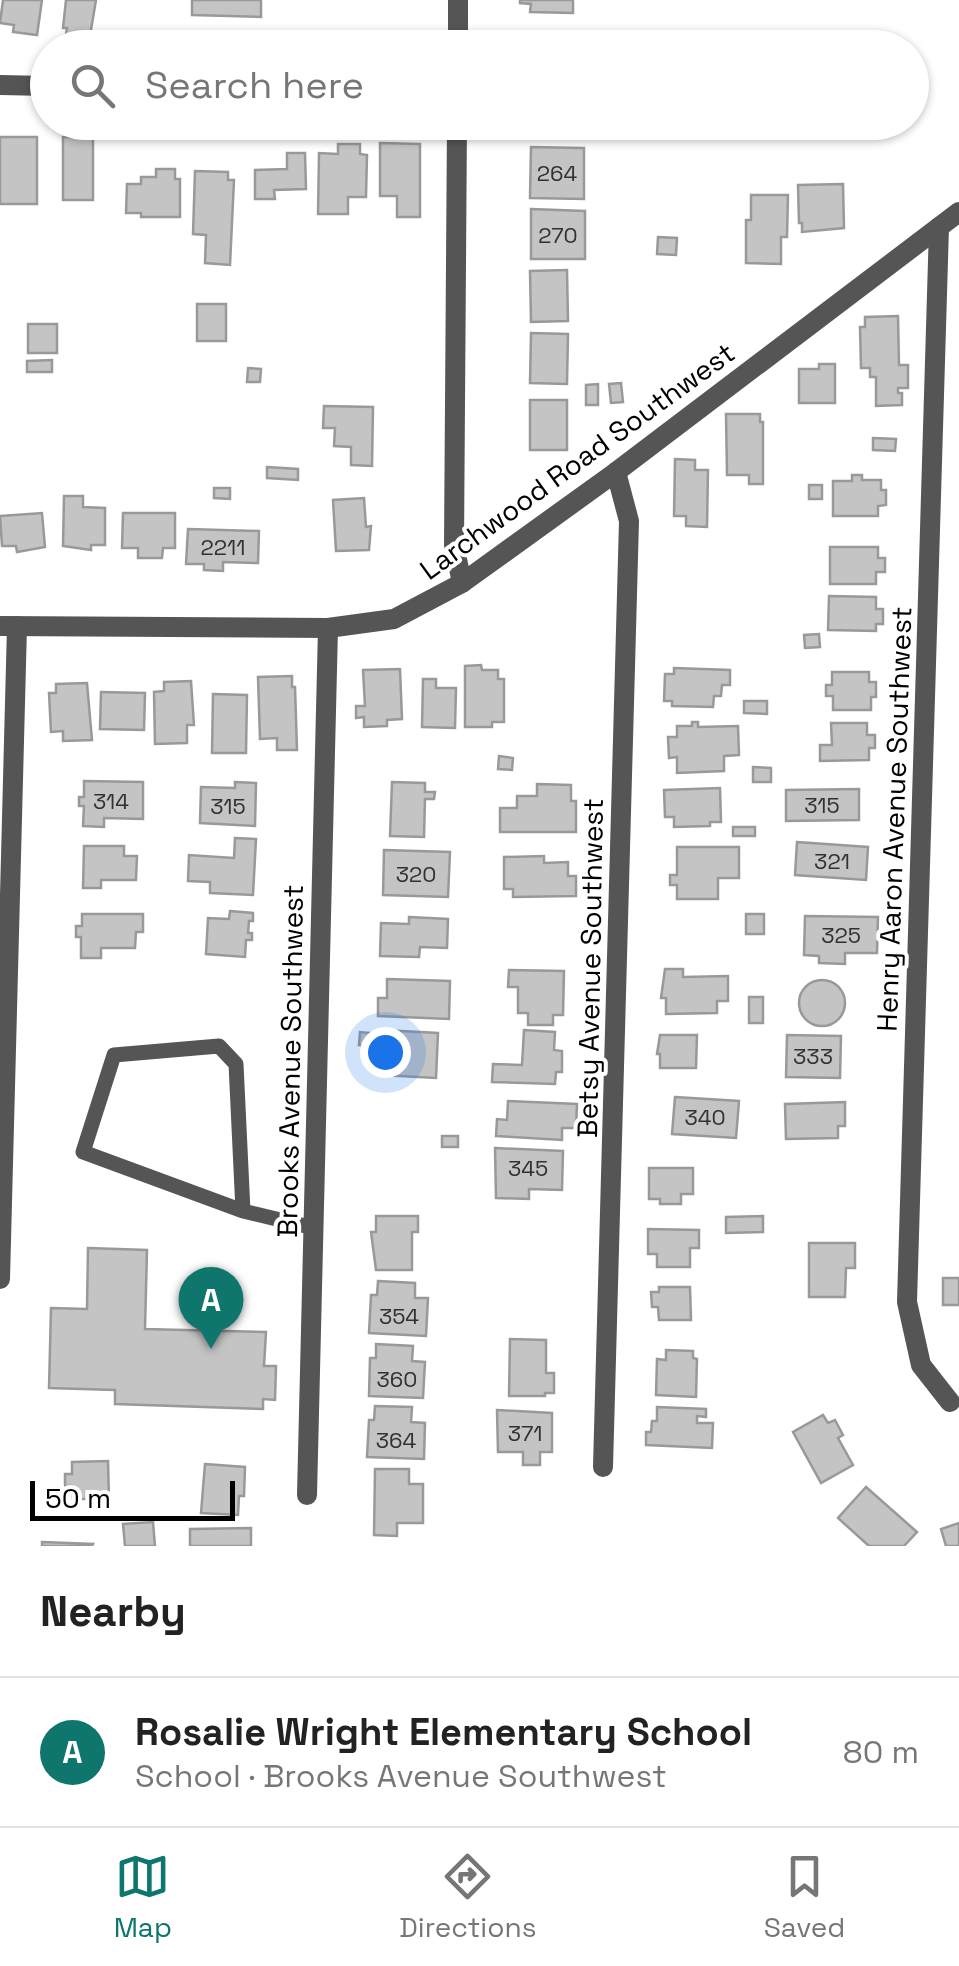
<!DOCTYPE html>
<meta charset="utf-8">
<style>
:root{--surface:#fff;--page:#f2f2f2;--text:#222;--muted:#767676;--line:#e0e0e0;--accent:#0f766e}
body{margin:0;font-family:"Space Grotesk",sans-serif;background:var(--page);color:var(--text)}
.scale{position:absolute;left:30px;bottom:25px;width:205px;box-sizing:border-box;padding-left:10px;border:5px solid #000;border-top:0;font-size:28px;line-height:35px;white-space:nowrap;color:#000;-webkit-text-stroke:8px #fff;paint-order:stroke}
.you{position:absolute;left:385px;top:1052px;width:35px;height:35px;margin:-25px;border:8px solid #fff;border-radius:50%;background:#1a73e8;box-shadow:0 0 0 15px #1a73e833}
.badge{display:grid;place-items:center;width:65px;height:65px;border-radius:50%;background:var(--accent);color:#fff;font-size:32px;font-weight:700}
.pin{position:absolute;translate:-50% -82px;filter:drop-shadow(0 2px 5px #0008)}
.pin::after{content:'';position:absolute;top:52px;width:35px;height:30px;background:inherit;clip-path:polygon(0 0,100% 0,50% 100%)}
.list{margin:0;padding:0;list-style:none}
h2{display:flex;justify-content:space-between;align-items:center;height:130px;margin:0;padding:0 40px;font-size:42px}
h2 small{font-size:32px;font-weight:400;color:var(--muted)}
.list li{display:grid;grid-template-columns:65px 1fr auto;gap:30px;align-items:center;box-sizing:border-box;height:150px;padding:0 40px;border-top:2px solid var(--line)}
.list b{display:block;font-size:38px;white-space:nowrap}
.list p{margin:0;font-size:32px;white-space:nowrap;color:var(--muted)}
.list em{font-size:32px;font-style:normal;color:var(--muted)}
.icon{flex:none;width:55px;height:55px;fill:none;stroke:currentColor;stroke-width:2;stroke-linecap:round;stroke-linejoin:round}
.map{position:relative;flex:none;width:959px;height:1546px;overflow:hidden}
.search{position:absolute;background:var(--surface);box-shadow:0 2px 8px #0004;left:30px;right:30px;top:30px;height:110px;display:flex;align-items:center;gap:25px;box-sizing:border-box;padding:0 35px;border-radius:55px;color:var(--muted);font-size:38px}
.sheet{height:280px;background:var(--surface)}
nav{display:flex;justify-content:space-around;align-items:center;box-sizing:border-box;height:140px;border-top:2px solid var(--line);background:var(--surface);font-size:28px;color:var(--muted)}
nav a{display:grid;justify-items:center;gap:5px}
nav .on{color:var(--accent)}
.map>svg:first-child{display:block}
.building{fill:#c4c4c4;stroke:#999;stroke-width:2.5}
.lines{fill:none;stroke-linecap:round;stroke-linejoin:round}
.lane{stroke:#555;stroke-width:15}
.street{stroke:#555;stroke-width:20}
.labels{text-anchor:middle;stroke-width:8;stroke-linejoin:round;paint-order:stroke}
.number-label{font-size:22px;fill:#313131}
.street-label{font-size:28px;fill:#000;stroke:#fff}
</style>
<div class="map">
<svg width="959" height="1546" viewBox="0 0 959 1546">
<rect width="100%" height="100%" fill="#fff"/>
<!-- building -->
<g class="building">
<path d="M3,0H42L37,35L13,32L14,25L0,23Z"/>
<path d="M66,0H96L90,36L66,34L67,28H63Z"/>
<path d="M192,0H261V17L192,15Z"/>
<path d="M520,0H573V13L530,12L531,4L520,3Z"/>
<rect x="799" y="33" width="27" height="15"/>
<path d="M521,122H587V133H574V138L531,137V133L520,132Z"/>
<rect x="0" y="137" width="37" height="67"/>
<rect x="63" y="137" width="30" height="63"/>
<path d="M380,143L420,144V217H397V196H380Z"/>
<path d="M338,144H360V154L367,155L366,197H348V214H318L319,153L338,154Z"/>
<path d="M531,147L584,148V199L530,198Z"/>
<path d="M287,153H305L306,189L274,190L275,199H255V170L287,169Z"/>
<path d="M156,169H175V179H180V217H141V213H126L127,184H141V177H156Z"/>
<path d="M195,171L228,172V180H234L230,265L205,263L206,235L193,234Z"/>
<path d="M843,184L844,228L802,232V223H799L798,185Z"/>
<path d="M751,195H788L787,237H781V264L746,263V220H751Z"/>
<path d="M531,209L585,211V259H531Z"/>
<path d="M658,237L677,238L676,255L657,254Z"/>
<path d="M567,270L568,321L531,322L530,271Z"/>
<rect x="197" y="304" width="29" height="37"/>
<path d="M898,316L899,365H908V388H898V393H902V405L876,406V377H870V368H861L860,327H865V317Z"/>
<rect x="28" y="324" width="29" height="29"/>
<path d="M531,333L568,334L567,384L530,383Z"/>
<path d="M52,360V372H27V361Z"/>
<path d="M819,364H835V403H799V369H819Z"/>
<path d="M248,368L261,369L260,382H247Z"/>
<path d="M621,383L623,402L611,403L609,384Z"/>
<path d="M598,384V405H586V385Z"/>
<rect x="530" y="400" width="37" height="50"/>
<path d="M324,406L373,407L372,466L351,465V447L334,446L335,428H323Z"/>
<path d="M726,414H760V422H763V484H749V475H727Z"/>
<path d="M873,438L896,439L895,451L873,450Z"/>
<path d="M675,459L695,460V470H708L707,527L686,526V516H674Z"/>
<path d="M267,467L298,469V480L267,478Z"/>
<path d="M852,475H862V480H881V490H886V505L878,506V516H833V481H852Z"/>
<rect x="809" y="485" width="13" height="14"/>
<path d="M214,488H230V499L214,498Z"/>
<path d="M64,496H83V507L105,508V545H91V550L63,546Z"/>
<path d="M364,498L366,527L371,526L369,550L336,551L333,500Z"/>
<path d="M42,513L45,547L17,552L16,546H2L0,516Z"/>
<path d="M123,513H175V548H163L162,558H138V548H122Z"/>
<path d="M188,529L259,531L258,563L223,562V571L204,570V564H186Z"/>
<path d="M830,547H878V558H885V572H876V584H830Z"/>
<path d="M829,596L876,597V609H883V624H876V631L828,630Z"/>
<path d="M819,634L820,647L805,648L804,635Z"/>
<path d="M481,665L482,670H498V679H504V722H492V727H465V666Z"/>
<path d="M674,668L730,670V685H722L721,696H714L713,707L672,706V701H664L665,674H674Z"/>
<path d="M400,669L402,719L387,720V726L364,727V717L356,718V706H365L363,670Z"/>
<path d="M832,672H869V682H876V697H871V710H833V696H826V685H832Z"/>
<path d="M292,676V687H295L297,750H277V738L260,739L258,677Z"/>
<path d="M423,679H436V688H456L455,728L422,727Z"/>
<path d="M191,681L194,725H187V743L155,744L154,692L164,691V682Z"/>
<path d="M87,683L92,740L63,741V731L51,732L49,693H56V684Z"/>
<path d="M101,692L145,693L144,730L100,729Z"/>
<path d="M213,694L247,695L246,753H212Z"/>
<path d="M744,701H767V714L744,713Z"/>
<path d="M692,722H698V727L738,726L739,755L724,756V771L677,773V757L669,758L668,737H677V726H692Z"/>
<path d="M831,723H867V735H875V748H869V760L820,761V745H832Z"/>
<path d="M499,756L513,758L512,770L498,769Z"/>
<path d="M753,767L771,768V782H753Z"/>
<path d="M84,781L143,782V819L104,818V827L83,826L84,806H79V797H84Z"/>
<path d="M235,782L256,783L255,826L200,823L201,787L235,788Z"/>
<path d="M392,782L425,783V792H435L434,799H425L424,837L390,836Z"/>
<path d="M537,784L571,785V801H576V832H500V808H517V796H537Z"/>
<path d="M720,788L721,822H710V826L674,827V817H665L664,790Z"/>
<path d="M859,789V820L786,821V790Z"/>
<rect x="733" y="827" width="22" height="9"/>
<path d="M235,838L256,839L253,895L210,893V882L188,881L189,855L234,858Z"/>
<path d="M797,842L868,847L866,880L795,875Z"/>
<path d="M84,846H124V856H137L136,880H101V888H83Z"/>
<path d="M677,847H739V878H718V899H677V885H670V875H677Z"/>
<path d="M384,850L450,852L448,897L383,895Z"/>
<path d="M544,856V863L568,862V876H576V896L513,897V889H504V857Z"/>
<path d="M230,911L253,913V921H249L248,933H252V940H246L245,957L206,954L208,918L229,919Z"/>
<path d="M82,914H143V932H136L135,948H101V958H81V937H76V926H82Z"/>
<rect x="746" y="914" width="18" height="20"/>
<path d="M805,916L878,917L877,953H845V964L819,963V956L804,955Z"/>
<path d="M409,917L448,919L447,948L420,947L419,957L380,956L381,923L409,924Z"/>
<path d="M665,969H683V977L728,976V1001H717V1013L666,1014V998H661Z"/>
<path d="M509,970L564,971L563,1015H553V1025H528V1013H518V987H508Z"/>
<path d="M387,979L450,981L449,1019L378,1016V998H387Z"/>
<circle cx="822" cy="1003" r="23"/>
<rect x="749" y="997" width="14" height="26"/>
<path d="M382,1030L438,1033L436,1078L381,1075L382,1069H376L377,1046L359,1045L360,1032L381,1034Z"/>
<path d="M524,1030L555,1032L554,1050L562,1051V1072H556L555,1084L492,1082L493,1064L522,1065Z"/>
<path d="M660,1035H697L696,1068H660V1054H657Z"/>
<path d="M787,1035L841,1036L840,1078L786,1077Z"/>
<path d="M675,1097L739,1101L736,1138L672,1134Z"/>
<path d="M508,1101L577,1104L576,1128H562V1140L496,1136L497,1119L507,1120Z"/>
<path d="M845,1102V1126H838V1138L786,1139L785,1104Z"/>
<rect x="442" y="1136" width="16" height="11"/>
<path d="M495,1148L563,1151L562,1190L529,1189V1199L496,1198Z"/>
<path d="M649,1168H693V1194H681V1204H660V1199H649Z"/>
<path d="M376,1216H418V1232H412V1270H376L371,1232H376Z"/>
<path d="M763,1216V1232L726,1233V1217Z"/>
<path d="M648,1229L699,1230V1248H690V1267H657V1254H648Z"/>
<path d="M809,1243H855V1268H846L845,1297H809Z"/>
<path d="M88,1248L147,1250L145,1329L266,1332L264,1366H276L275,1400L263,1399V1409L115,1404V1390L49,1388L51,1308L87,1309Z"/>
<rect x="943" y="1278" width="16" height="27"/>
<path d="M378,1281L415,1283V1298H428L426,1336L369,1333L371,1295H377Z"/>
<path d="M659,1287H690L691,1320H659L658,1307H652L651,1292H659Z"/>
<path d="M510,1339L546,1340V1373H554V1393H545V1396H509Z"/>
<path d="M376,1344L413,1346L412,1361L425,1362L423,1398L369,1396L370,1358H376Z"/>
<path d="M666,1350L693,1351V1358L697,1359L696,1397L656,1395L657,1359L666,1360Z"/>
<path d="M375,1406L412,1407L411,1422L425,1423L424,1459L367,1457L369,1420H374Z"/>
<path d="M657,1407L706,1409V1417L697,1416V1423H713L712,1448L646,1445V1432H651L652,1421H657Z"/>
<path d="M497,1410L552,1413V1452H540V1465H523V1452H498Z"/>
<path d="M823,1415L828,1423L835,1420L843,1435L838,1438L853,1465L821,1483L793,1432Z"/>
<path d="M108,1461L109,1499H73L72,1486H65V1474H72V1462Z"/>
<path d="M205,1464L245,1467L244,1496H239L238,1515L201,1513Z"/>
<path d="M375,1469H409V1484H423V1523H397V1536L374,1535Z"/>
<path d="M866,1487L917,1532L904,1546H869L838,1518Z"/>
<path d="M153,1522L155,1546H125L123,1524Z"/>
<path d="M959,1523V1546H946L941,1529Z"/>
<path d="M251,1528V1546H190V1529Z"/>
<path d="M42,1542L93,1544L92,1546H42Z"/>
</g>
<g class="lines">
<!-- lane -->
<path class="lane" d="M243,1211L236,1064L219,1046L114,1055L83,1152L243,1211L314,1228"/>
<!-- street -->
<g class="street">
<path d="M458,48V0"/>
<path d="M0,85L48,86"/>
<path d="M457,122L454,545L462,583"/>
<path d="M939,227L907,1302L921,1365L950,1402"/>
<path d="M0,626L328,628L394,619L462,583L616,472L959,212"/>
<path d="M0,1279L17,626"/>
<path d="M603,1467L629,521L616,472"/>
<path d="M307,1495L328,628"/>
</g>
</g>
<g class="labels">
<!-- number labels -->
<g class="number-label">
<text x="557" y="181">264</text>
<text x="558" y="243">270</text>
<text x="223" y="555">2211</text>
<text x="111" y="809">314</text>
<text x="822" y="813">315</text>
<text x="228" y="814">315</text>
<text x="832" y="869">321</text>
<text x="416" y="882">320</text>
<text x="841" y="943">325</text>
<text x="813" y="1064">333</text>
<text x="705" y="1125">340</text>
<text x="528" y="1176">345</text>
<text x="399" y="1324">354</text>
<text x="397" y="1387">360</text>
<text x="525" y="1441">371</text>
<text x="396" y="1448">364</text>
</g>
<!-- street labels -->
<g class="street-label">
<text transform="translate(577 461) rotate(-36)" y="10">Larchwood Road Southwest</text>
<text transform="translate(894 819) rotate(-88)" y="10">Henry Aaron Avenue Southwest</text>
<text transform="translate(590 968) rotate(-89)" y="10">Betsy Avenue Southwest</text>
<text transform="translate(290 1061) rotate(-89)" y="10">Brooks Avenue Southwest</text>
</g>
</g>
</svg>
<div class="scale">50 m</div>
<div class="you"></div>
<div class="pin badge" style="left:211px;top:1349px">A</div>
<div class="search"><svg class="icon" aria-label="search" viewBox="0 0 24 24"><circle cx="10" cy="10" r="6"/><path d="M15 15l6 6"/></svg>Search here</div>
</div>
<section class="sheet">
<h2>Nearby<small></small></h2>
<ul class="list">
<li><span class="badge">A</span><div><b>Rosalie Wright Elementary School</b><p>School · Brooks Avenue Southwest</p></div><em>80 m</em></li>
</ul>
</section>
<nav>
<a class="on"><svg class="icon" aria-label="map" viewBox="0 0 24 24"><path d="M3 6l6-2 6 2 6-2v14l-6 2-6-2-6 2zM9 4v14M15 6v14"/></svg>Map</a>
<a><svg class="icon" aria-label="directions" viewBox="0 0 24 24"><path d="M12 3l9 9-9 9-9-9zM9 14v-3h6M13 9l2 2-2 2"/></svg>Directions</a>
<a><svg class="icon" aria-label="saved" viewBox="0 0 24 24"><path d="M7 4h10v16l-5-4-5 4z"/></svg>Saved</a>
</nav>
